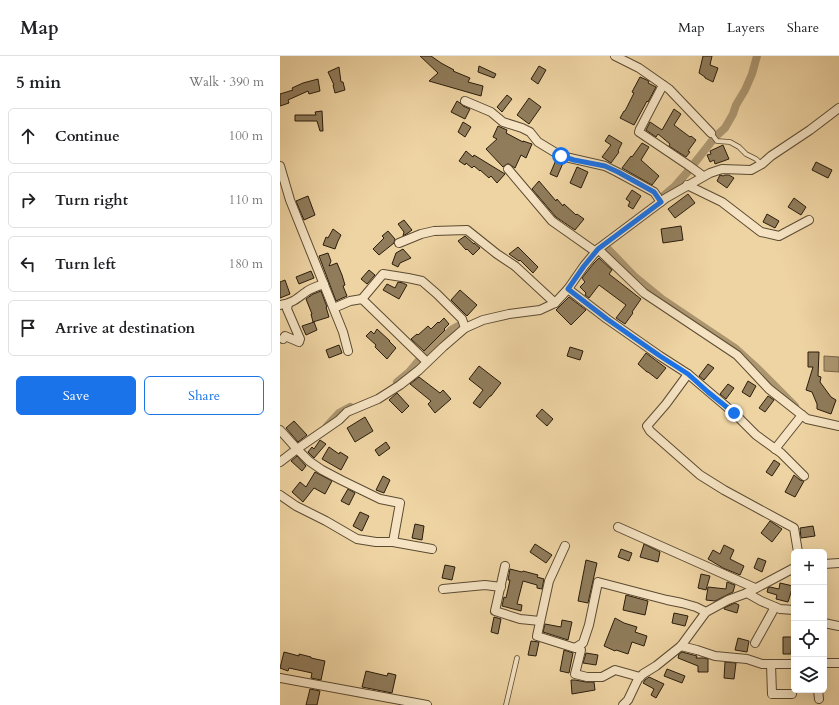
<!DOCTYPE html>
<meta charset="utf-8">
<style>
:root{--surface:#fff;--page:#f6f6f6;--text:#202124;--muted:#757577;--line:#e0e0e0;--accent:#1a73e8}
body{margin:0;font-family:Cardo,serif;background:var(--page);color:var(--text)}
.controls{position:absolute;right:12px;bottom:12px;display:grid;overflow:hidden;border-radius:6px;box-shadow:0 4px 16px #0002}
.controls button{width:36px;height:36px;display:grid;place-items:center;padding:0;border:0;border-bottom:1px solid var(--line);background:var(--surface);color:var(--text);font:20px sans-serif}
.stop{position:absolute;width:12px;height:12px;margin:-9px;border:3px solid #1a73e8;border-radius:50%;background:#fff}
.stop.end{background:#1a73e8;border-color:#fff;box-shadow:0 1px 4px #0008}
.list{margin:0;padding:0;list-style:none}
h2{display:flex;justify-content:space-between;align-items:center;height:52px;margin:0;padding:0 16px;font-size:17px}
h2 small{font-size:13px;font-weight:400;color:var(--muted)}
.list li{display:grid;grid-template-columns:26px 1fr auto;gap:12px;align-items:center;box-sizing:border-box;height:56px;margin:0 8px 8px;padding:0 8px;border:1px solid var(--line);border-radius:6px}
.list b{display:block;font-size:15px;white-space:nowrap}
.list em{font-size:13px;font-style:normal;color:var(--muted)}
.actions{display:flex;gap:8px;padding:12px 16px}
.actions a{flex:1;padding:9px 0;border:1px solid var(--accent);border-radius:6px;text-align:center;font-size:14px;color:var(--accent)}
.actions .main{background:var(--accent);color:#fff}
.icon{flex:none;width:22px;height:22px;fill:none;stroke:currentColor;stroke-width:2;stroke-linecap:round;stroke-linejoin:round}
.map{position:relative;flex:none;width:559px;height:649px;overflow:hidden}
header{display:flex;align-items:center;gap:24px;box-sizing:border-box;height:56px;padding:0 20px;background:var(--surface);border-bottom:1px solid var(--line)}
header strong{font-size:19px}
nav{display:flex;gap:22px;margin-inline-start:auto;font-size:14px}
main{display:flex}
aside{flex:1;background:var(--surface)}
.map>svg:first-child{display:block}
.water{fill:#ac9670;stroke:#786648}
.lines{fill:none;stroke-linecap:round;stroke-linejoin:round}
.canal{stroke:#ac9670;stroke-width:8}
.building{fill:#907c5b;stroke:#2a1d0c}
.lane-casing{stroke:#5b4b32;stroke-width:5.5}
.street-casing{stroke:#5b4b32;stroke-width:10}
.lane{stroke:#f5e3c3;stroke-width:4}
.street{stroke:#f5e3c3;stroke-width:8}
.route{stroke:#1a73e8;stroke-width:5}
</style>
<header>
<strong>Map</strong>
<nav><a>Map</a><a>Layers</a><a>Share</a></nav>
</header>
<main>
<aside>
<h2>5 min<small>Walk · 390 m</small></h2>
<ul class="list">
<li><svg class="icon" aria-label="ahead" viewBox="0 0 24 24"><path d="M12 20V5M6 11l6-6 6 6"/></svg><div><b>Continue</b></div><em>100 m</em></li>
<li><svg class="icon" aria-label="right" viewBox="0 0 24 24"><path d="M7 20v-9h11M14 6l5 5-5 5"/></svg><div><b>Turn right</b></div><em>110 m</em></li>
<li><svg class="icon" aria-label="left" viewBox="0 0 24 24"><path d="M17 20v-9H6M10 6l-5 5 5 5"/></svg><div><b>Turn left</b></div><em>180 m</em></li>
<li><svg class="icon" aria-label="arrive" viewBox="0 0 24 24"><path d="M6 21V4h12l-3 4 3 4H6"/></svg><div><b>Arrive at destination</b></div></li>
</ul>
<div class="actions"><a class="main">Save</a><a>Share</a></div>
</aside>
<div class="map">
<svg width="559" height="649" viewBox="0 0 559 649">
<rect width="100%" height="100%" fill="#efd4a3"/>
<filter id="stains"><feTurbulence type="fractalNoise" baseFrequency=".005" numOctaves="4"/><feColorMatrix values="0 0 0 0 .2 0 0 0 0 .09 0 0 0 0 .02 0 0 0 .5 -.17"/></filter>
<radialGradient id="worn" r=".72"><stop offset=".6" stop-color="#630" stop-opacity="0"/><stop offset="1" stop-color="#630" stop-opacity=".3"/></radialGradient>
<!-- water -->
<path class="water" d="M544,300L559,301V316L544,315Z"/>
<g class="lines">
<!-- canal -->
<g class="canal">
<path d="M413,109L435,81L445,72L453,58L456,49L465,34L472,18L477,0"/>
<path d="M382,141L395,130L410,113"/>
<path d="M328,193L354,220L382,243L455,292L478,313L515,350"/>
<path d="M117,326L129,316L140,303L158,287L171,274L180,269"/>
<path d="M47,370L59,357L70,351"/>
</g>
</g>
<!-- building -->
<g class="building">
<path d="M140,0H151L161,7L174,14L173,15L190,22L188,26L203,30L201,40L149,25L158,17Z"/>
<path d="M423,0H432L430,9L438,12L433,26L425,22V21L419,17Z"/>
<path d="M199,10L216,18L214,22L198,16Z"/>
<path d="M259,10L266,14L258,28L251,23Z"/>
<path d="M59,11L61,26H63L65,34L55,37L53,29H54L48,16Z"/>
<path d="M360,21L369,25L368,27L376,31L368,46L367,45L354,69L340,62L344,55H345L354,37L352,36Z"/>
<path d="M38,23L40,35L29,38L28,35L8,44L9,47L0,50V38L13,34L12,32L23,27Z"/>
<path d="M227,39L232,43L222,56L217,51Z"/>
<path d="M249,42L261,51L249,68L237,59Z"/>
<path d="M177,45L180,47L183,50L190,53L185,63L171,56Z"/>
<path d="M394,53L401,58L394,69L410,81L411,80L416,84L408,95L410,96L406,101L389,90L390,88L378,78L376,81L366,74L370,66L382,74Z"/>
<path d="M42,55L43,75H40L37,65H15V59H36L35,56Z"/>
<path d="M183,66L191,71L185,81L178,76Z"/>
<path d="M218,70L227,74L226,77L243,86V85L252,88L246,102L241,99L235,112L229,108H227L223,111L206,93L217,83L213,81Z"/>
<path d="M329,79L342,87L338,95L339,96L331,107L322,101L331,89L325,85Z"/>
<path d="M362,87L369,91L361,104L379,120L372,129L342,112L351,100L352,101Z"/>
<path d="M443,89L449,103L435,108L434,104L430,106L427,99L431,98L430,95Z"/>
<path d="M186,95L193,101L194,99L225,118L217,127L211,120L209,122L200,114V115L194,110L192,112L186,107L185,109L179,105Z"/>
<path d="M276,104L283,107L277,121L270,118Z"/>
<path d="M536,106L552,114L548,122L532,114Z"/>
<path d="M297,111L308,116L301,132L290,127Z"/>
<path d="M440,119L443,120L445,119H449L454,122L447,132L437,125Z"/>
<path d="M259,125L276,145L277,143L283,150L284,148L296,159L297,158L304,163L295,174L276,161L252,133Z"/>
<path d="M352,134L361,140L353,153L348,150L350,146L346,143Z"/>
<path d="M408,138L415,147L395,162L388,153Z"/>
<path d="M28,140L35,159L24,164L16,145Z"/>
<path d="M514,142L526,151L521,159L508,151Z"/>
<path d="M487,158L499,165L495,172L483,166Z"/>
<path d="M124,164L132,174L128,177L123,180L124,176L118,168Z"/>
<path d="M401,170L403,184L383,187L381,173Z"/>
<path d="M53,173L61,179L58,185L55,193L43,189L46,181L48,182Z"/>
<path d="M108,175L115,183L114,187L99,199L93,193L104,182L102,180Z"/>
<path d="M185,180L194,188V187L200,192L193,199L187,193L186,194L178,185Z"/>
<path d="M238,191L258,211L253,217L240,204L239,205L229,198Z"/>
<path d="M123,193L131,202L120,207L118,211L112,208L116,197Z"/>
<path d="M48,197L51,205L49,210L57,207L62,219L65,229L63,230L67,240L56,245L39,200Z"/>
<path d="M319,202L332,214L329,218L361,243L352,256L353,257L345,268L336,262L346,249L319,229L309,242L305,239L306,237L300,231L305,226L302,222L314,207Z"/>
<path d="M89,214L95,219L87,228L81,223Z"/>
<path d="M31,215L34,222L19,228L16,221Z"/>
<path d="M5,224L10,238L0,242V226Z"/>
<path d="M118,226L123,227L127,229L119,243L103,234L107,228L115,232Z"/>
<path d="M180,234L197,249L187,260L171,244Z"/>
<path d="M41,235L47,251H46L49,261L33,266L31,258H32L26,243L33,238Z"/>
<path d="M289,241L306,254L291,269L276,254Z"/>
<path d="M164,262L169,268L164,273L165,274L144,295L131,283L137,278L138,279L148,270L151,273L158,266L159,267Z"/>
<path d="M34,266L37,274L26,279L22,270Z"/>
<path d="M97,273L110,285H109L116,292L107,303L95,291L96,289L86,280L91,275L94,278Z"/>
<path d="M59,289L62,297L49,302L46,294Z"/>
<path d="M290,291L303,295L300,304L287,300Z"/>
<path d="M528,296H539L538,320L541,321L540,326L551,341L556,344L551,358L537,353V348L532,336L526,334L533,311H528Z"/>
<path d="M366,297L386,312L377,323L368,316H367L358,308Z"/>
<path d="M428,308L434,312L424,324L419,320Z"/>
<path d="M199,310L221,327L211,340H210L200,352L193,347L203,334L189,323Z"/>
<path d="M139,321L160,337L163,334L171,343L155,357L148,348L151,345L130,328Z"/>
<path d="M468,325L476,330L470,341L462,336Z"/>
<path d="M448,328L454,332L446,343L440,338Z"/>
<path d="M117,337L129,350L122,357L109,344Z"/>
<path d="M488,340L494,344L485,356L479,352Z"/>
<path d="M262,353L273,363L267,370L256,360Z"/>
<path d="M85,361L93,375L75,386L67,372Z"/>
<path d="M14,365L27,379L18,386L6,372Z"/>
<path d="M40,384L46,388L34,402L28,396L32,391L34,393Z"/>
<path d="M106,386L110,392L99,400L95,394Z"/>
<path d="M49,391L59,398L60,396L68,401L61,414L42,403Z"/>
<path d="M17,400L26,410L22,415L11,405Z"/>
<path d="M494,404L500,408L492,420L486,416Z"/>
<path d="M35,416L52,425L45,438L34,432L23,446L12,436L20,426L26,431Z"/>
<path d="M514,419L520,424L524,425L515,441L505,436Z"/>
<path d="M103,420L110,424L104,437L96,434Z"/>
<path d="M68,433L75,437L69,449L61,445Z"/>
<path d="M80,456L89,460L82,475L73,470Z"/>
<path d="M490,465L502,473L492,486L481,477Z"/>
<path d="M135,468L144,470L142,484L132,482Z"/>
<path d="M533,470L535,480L521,482L520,472Z"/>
<path d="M255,488L272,499L266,507L250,496Z"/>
<path d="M364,488L380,496L378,506L360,501Z"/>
<path d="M444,489L454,494L450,503L464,510L460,519L443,512L428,503L433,494L440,498Z"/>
<path d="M341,493L352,497L349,505L338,501Z"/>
<path d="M478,502L486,505L482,516L474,512Z"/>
<path d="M306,504L317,507L308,547L298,545Z"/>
<path d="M165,509L175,511L172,524L162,522Z"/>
<path d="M230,513L242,516L243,515L258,519L257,521L264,523L262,533L257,532V529L243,525L237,548L242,549L241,555L222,550L224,541L226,542L230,524H228Z"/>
<path d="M421,518L430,520L426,534L418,532Z"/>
<path d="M447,526L455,529L453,536L435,545L426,544L428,531L446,533Z"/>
<path d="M500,527L513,530L508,546L496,543L497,539L487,536L488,532L490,531L499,533Z"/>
<path d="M346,539L368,545L365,559L343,554Z"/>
<path d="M455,547L459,549L457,557L444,553V552Z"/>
<path d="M394,557L408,560L405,570L392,567Z"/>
<path d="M214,561L221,563L218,578L211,576Z"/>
<path d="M335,562L344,567L357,571L355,576L367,580L364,590L352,586L348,598L336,594L335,595L324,590Z"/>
<path d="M282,564L292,566L288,584L263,576L265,568L281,571Z"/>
<path d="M503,581H512L511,598H503Z"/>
<path d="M458,582L469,585L467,596L455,594Z"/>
<path d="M251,585L259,586L256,600L248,599Z"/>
<path d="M284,594L293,597L289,617L280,615Z"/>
<path d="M4,596L19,600V598L31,601V602L45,605L41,624L31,622L32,617L9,612L8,615L0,612Z"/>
<path d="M402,596L417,600L416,602H424L428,603V616H418V610L398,602L399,598Z"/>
<path d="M306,597L318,599L316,609L303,607Z"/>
<path d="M445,606L456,607L454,623L444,622Z"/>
<path d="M387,613L405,620L402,627L384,620Z"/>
<path d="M86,615L107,620L108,617L116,619L112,637L82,631Z"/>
<path d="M369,621L384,628L376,642L371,639L374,633L363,627L365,624Z"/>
<path d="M291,624H295L306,626H314L315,634L292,638Z"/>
<path d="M30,633L40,635L37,649H26Z"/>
</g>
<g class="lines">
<!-- lane casing -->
<g class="lane-casing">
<g id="lane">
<path d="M431,77L437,85L450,86L459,91L466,98L476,103L481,108"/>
<path d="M226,649L237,602"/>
</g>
</g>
<!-- street casing -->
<g class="street-casing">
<g id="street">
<path d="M335,0L359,12L389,33L431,77"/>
<path d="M383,29L360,73L359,76L408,109L423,120"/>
<path d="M185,45L211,56L223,66L242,72L250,76L258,86L281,100L325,110L337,116L374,136L381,146"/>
<path d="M0,110L10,144L63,276L68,295"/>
<path d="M228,113L272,165L316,196"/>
<path d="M407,129L442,146L481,176L499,180L529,164"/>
<path d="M119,187L141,178L154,175L187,174L217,198L235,210L275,247"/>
<path d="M318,193L364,237L457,299L489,333L527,363L559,370"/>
<path d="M288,233L327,263L380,300L408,318L428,335L454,357L476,379L501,397L524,420"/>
<path d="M82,243L103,218L128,222L142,225L157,238L182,263L185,272"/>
<path d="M0,249C13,247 16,243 26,236C31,232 38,230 44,228"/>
<path d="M54,252L70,245L82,243L147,306"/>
<path d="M3,283L5,280L19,286L20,283L7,253L8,248"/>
<path d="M408,318L386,348L367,370L370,375L420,419L444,434L514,472L518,496"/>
<path d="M0,374L17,393L29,405L42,414L61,424L100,443L120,447L113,486L152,493"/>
<path d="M495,393L522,359"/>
<path d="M0,406L17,393L59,364L67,356L98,343L120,329L139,314L163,291L185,272L203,264L229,258L260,254L275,247L288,233L304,210L318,193L386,142L430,117L442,113L471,114L482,108L491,100L530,74L559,52"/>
<path d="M0,439L16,450L46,465L77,483L96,486H113"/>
<path d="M338,471L475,532"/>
<path d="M285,490L269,525L257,580L295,592L303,587L309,569L318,526L387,544L402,547L416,551L426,556"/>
<path d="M544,508L559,507"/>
<path d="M225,510L215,555L240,563L260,565"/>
<path d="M163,533L205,529L221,531"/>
<path d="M467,537L481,545L500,553L514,554"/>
<path d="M544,567L559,570"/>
<path d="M475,587L495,551"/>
<path d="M401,590L417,594L435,600L467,603L482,608H514"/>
<path d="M297,591L301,594L295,618L307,621H322L335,614L360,621"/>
<path d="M544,607H559"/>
<path d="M491,608L492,638H512"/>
<path d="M0,622L147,649"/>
<path d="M538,634L539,643"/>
<path d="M343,649L348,644L358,623L363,618L376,610L401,590L426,556L448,544L467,537L514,512"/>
</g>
</g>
<!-- lane -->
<use href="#lane" class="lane"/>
<!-- street -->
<use href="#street" class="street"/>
</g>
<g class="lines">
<!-- route -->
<path class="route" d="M281,100L294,104L325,110L338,116L374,136L381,146L318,193L304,210L288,233L327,263L380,300L408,318L428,336L454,357"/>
</g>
<rect width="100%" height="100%" filter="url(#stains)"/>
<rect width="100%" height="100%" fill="url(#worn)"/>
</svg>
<div class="controls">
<button>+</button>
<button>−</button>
<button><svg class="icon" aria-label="locate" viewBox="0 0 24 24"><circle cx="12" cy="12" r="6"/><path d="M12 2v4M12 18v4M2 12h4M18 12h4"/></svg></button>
<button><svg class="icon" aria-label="layers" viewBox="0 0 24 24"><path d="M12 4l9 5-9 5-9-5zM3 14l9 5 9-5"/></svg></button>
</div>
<div class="stop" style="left:281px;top:100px"></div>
<div class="stop end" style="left:454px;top:357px"></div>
</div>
</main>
